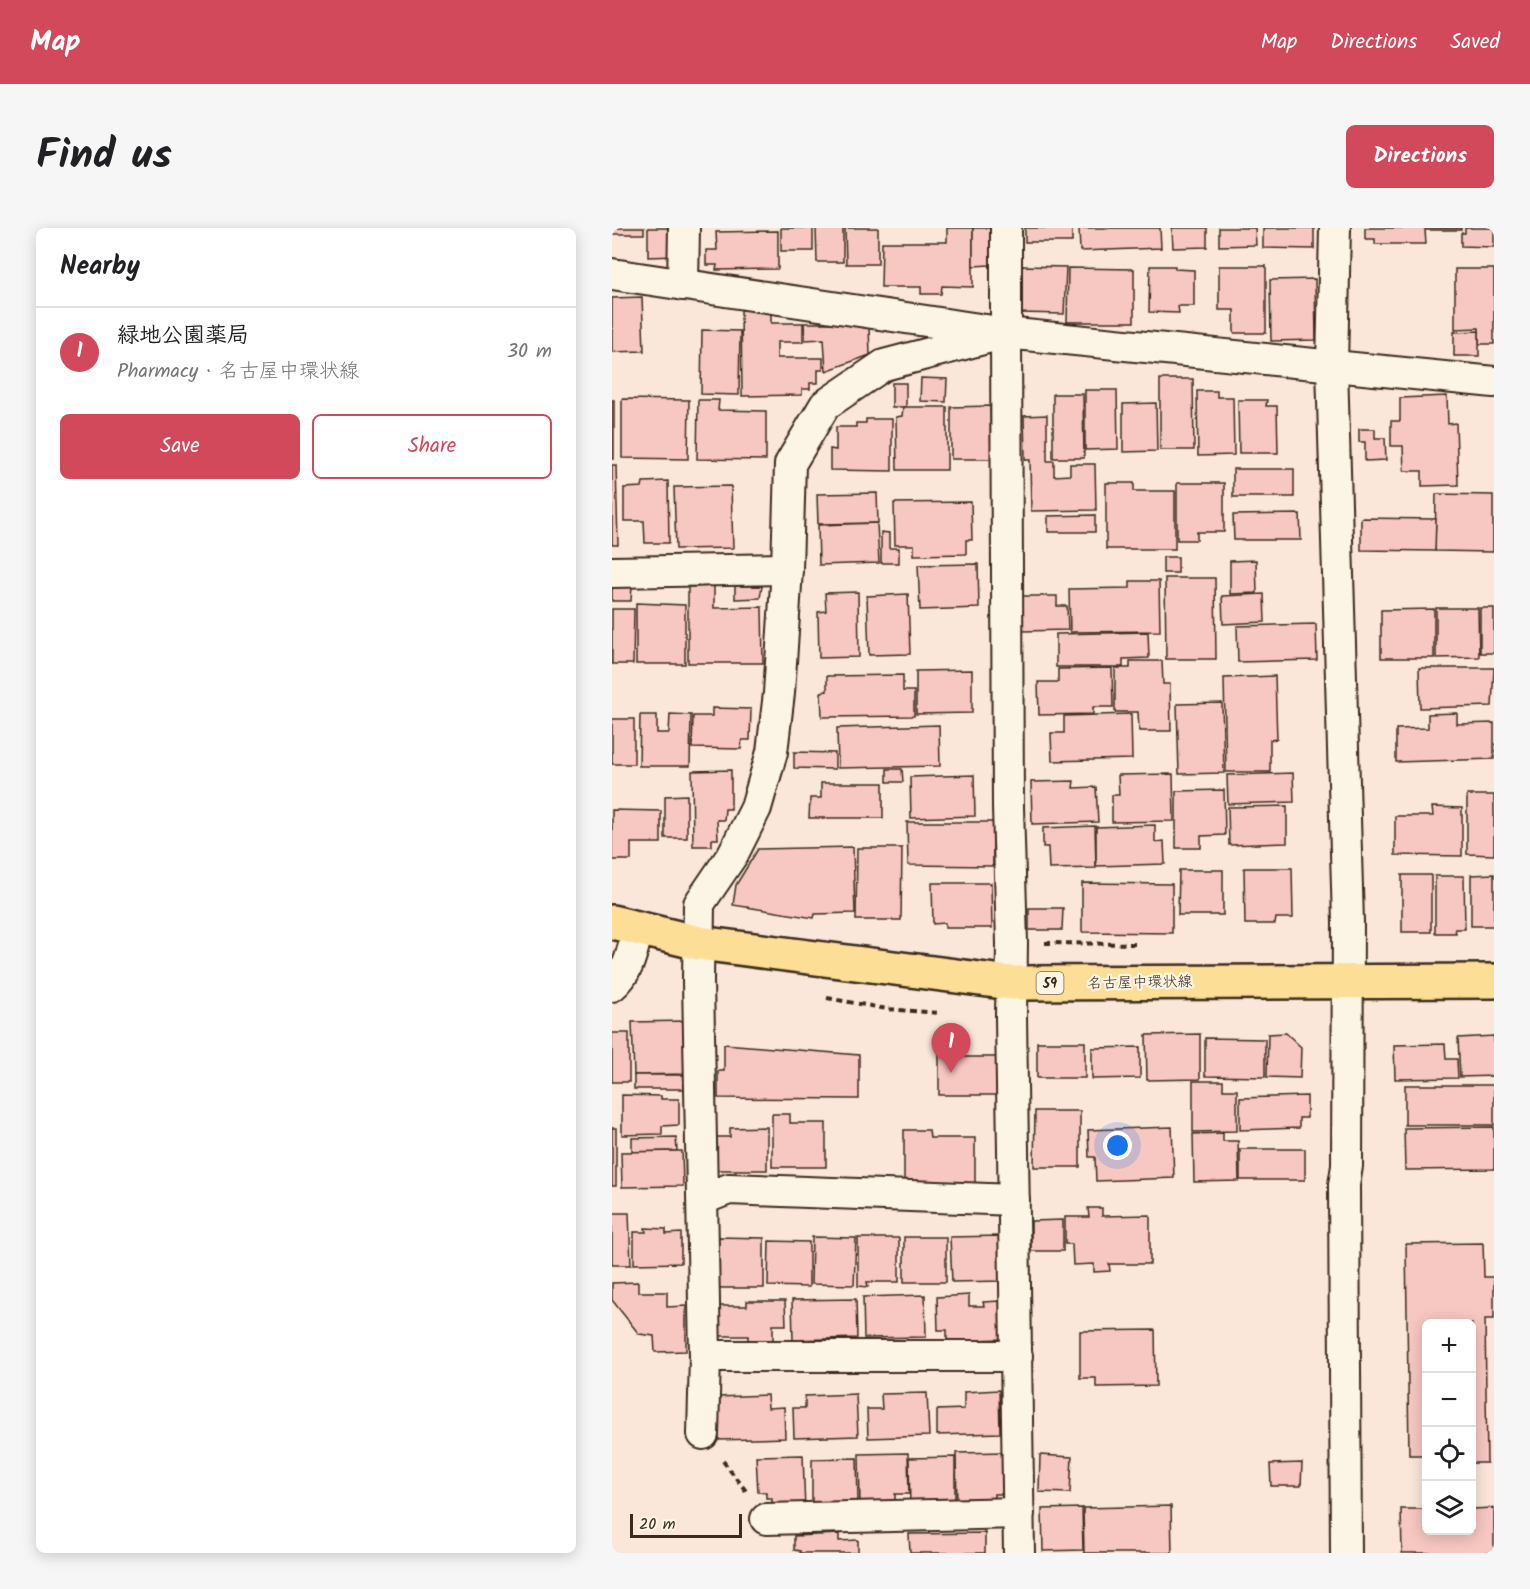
<!DOCTYPE html>
<meta charset="utf-8">
<style>
:root{--surface:#fff;--page:#f6f6f6;--text:#202124;--muted:#757577;--line:#e0e0e0;--accent:#d1495b}
body{margin:0;font-family:Kalam,"Klee One",sans-serif;background:var(--page);color:var(--text)}
.controls{position:absolute;right:18px;bottom:18px;display:grid;overflow:hidden;border-radius:9px;box-shadow:0 3px 15px #0003}
.controls button{width:54px;height:54px;display:grid;place-items:center;padding:0;border:0;border-bottom:2px solid var(--line);background:var(--surface);color:var(--text);font:30px sans-serif}
.scale{position:absolute;left:18px;bottom:15px;width:112px;box-sizing:border-box;padding-left:6px;border:3px solid #3b2a1e;border-top:0;font-size:16px;line-height:21px;white-space:nowrap;color:#3b2a1e;-webkit-text-stroke:4px #fcf5e5;paint-order:stroke}
.you{position:absolute;left:506px;top:918px;width:21px;height:21px;margin:-15px;border:4px solid #fff;border-radius:50%;background:#1a73e8;box-shadow:0 0 0 9px #1a73e833}
.badge{display:grid;place-items:center;width:39px;height:39px;border-radius:50%;background:var(--accent);color:#fff;font-size:20px;font-weight:700}
.pin{position:absolute;translate:-50% -50px;filter:drop-shadow(0 2px 3px #0008)}
.pin::after{content:'';position:absolute;top:32px;width:21px;height:18px;background:inherit;clip-path:polygon(0 0,100% 0,50% 100%)}
.list{margin:0;padding:0;list-style:none}
h2{display:flex;justify-content:space-between;align-items:center;height:78px;margin:0;padding:0 24px;font-size:26px}
h2 small{font-size:20px;font-weight:400;color:var(--muted)}
.list li{display:grid;grid-template-columns:39px 1fr auto;gap:18px;align-items:center;box-sizing:border-box;height:90px;padding:0 24px;border-top:2px solid var(--line)}
.list b{display:block;font-size:22px;white-space:nowrap}
.list p{margin:0;font-size:20px;white-space:nowrap;color:var(--muted)}
.list em{font-size:20px;font-style:normal;color:var(--muted)}
.actions{display:flex;gap:12px;padding:18px 24px}
.actions a{flex:1;padding:14px 0;border:2px solid var(--accent);border-radius:9px;text-align:center;font-size:21px;color:var(--accent)}
.actions .main{background:var(--accent);color:#fff}
.icon{flex:none;width:33px;height:33px;fill:none;stroke:currentColor;stroke-width:2;stroke-linecap:round;stroke-linejoin:round}
.map{position:relative;flex:none;width:882px;height:1325px;overflow:hidden;border-radius:9px}
header{display:flex;align-items:center;gap:36px;box-sizing:border-box;height:84px;padding:0 30px;background:var(--accent);color:#fff}
header strong{font-size:28px}
nav{display:flex;gap:33px;margin-inline-start:auto;font-size:21px}
.intro{display:flex;align-items:center;justify-content:space-between;box-sizing:border-box;height:144px;padding:0 36px}
h1{margin:0;font-size:42px}
.button{padding:15px 27px;border-radius:9px;background:var(--accent);color:#fff;font-size:21px;font-weight:700}
main{display:flex;gap:36px;padding:0 36px}
aside{flex:1;background:var(--surface);border-radius:9px;box-shadow:0 3px 15px #0003}
.map>svg:first-child{display:block}
.building{fill:#f7c7c2;stroke:#3b2a1e;stroke-width:1.5}
.lines{fill:none;stroke-linecap:round;stroke-linejoin:round}
.minor-casing{stroke:#3b2a1e;stroke-width:34}
.primary-casing{stroke:#3b2a1e;stroke-width:38}
.path{stroke:#3b2a1e;stroke-width:4;stroke-dasharray:6 4.5;stroke-linecap:butt}
.minor{stroke:#fcf5e5;stroke-width:30}
.primary{stroke:#fdde96;stroke-width:33}
.labels{text-anchor:middle;stroke-width:4.5;stroke-linejoin:round;paint-order:stroke}
.shield{fill:#fcf5e5;stroke:#75675a;stroke-width:1.5}
.shield-label{font-size:14px;font-weight:bold;fill:#3b2a1e}
.street-label{font-size:15px;fill:#3b2a1e;stroke:#fcf5e5}
</style>
<header>
<strong>Map</strong>
<nav><a>Map</a><a>Directions</a><a>Saved</a></nav>
</header>
<div class="intro"><h1>Find us</h1><a class="button">Directions</a></div>
<main>
<aside>
<h2>Nearby<small></small></h2>
<ul class="list">
<li><span class="badge">1</span><div><b>緑地公園薬局</b><p>Pharmacy · 名古屋中環状線</p></div><em>30 m</em></li>
</ul>
<div class="actions"><a class="main">Save</a><a>Share</a></div>
</aside>
<div class="map">
<svg width="882" height="1325" viewBox="0 0 882 1325">
<rect width="100%" height="100%" fill="#fae7da"/>
<filter id="ink" filterUnits="userSpaceOnUse"><feTurbulence type="fractalNoise" baseFrequency=".0167" numOctaves="2"/><feDisplacementMap in="SourceGraphic" scale="12" xChannelSelector="R" yChannelSelector="G"/><feConvolveMatrix kernelMatrix="1 2 1 2 8 2 1 2 1" color-interpolation-filters="sRGB"/></filter>
<g filter="url(#ink)">
<!-- building -->
<g class="building">
<rect x="0" y="0" width="32" height="6"/>
<path d="M36,0H65L66,28L36,29Z"/>
<rect x="169" y="0" width="32" height="23"/>
<path d="M204,0H231V34H205Z"/>
<path d="M233,0H266V36H234Z"/>
<path d="M335,0H361V59L330,58L329,66H309V59H269L270,14H335Z"/>
<path d="M361,0H378V37L361,38Z"/>
<rect x="413" y="0" width="47" height="14"/>
<path d="M467,0H548L549,20L468,23Z"/>
<path d="M560,0H595V19L561,20Z"/>
<path d="M607,0H643L644,17L607,18Z"/>
<path d="M651,0H702V21L651,20Z"/>
<path d="M753,0H849V2H813L814,16H763V11H753Z"/>
<path d="M853,0H882V19L849,18V5H853Z"/>
<path d="M166,3V41L104,42L105,37H94V22H105L104,4Z"/>
<path d="M410,38L454,39L452,86L408,85Z"/>
<path d="M538,38H563V41L582,42V78H566L567,85L537,84Z"/>
<path d="M607,38H654V105H622V82H607Z"/>
<path d="M456,40L522,41V94H455Z"/>
<path d="M843,41H882V116H867V100L843,101Z"/>
<path d="M703,51L704,112L659,113L658,52Z"/>
<path d="M30,69L32,123L0,124V70Z"/>
<path d="M129,82H159V95H191V114H165V130H211V142H206V155H198V161H190V167L130,168Z"/>
<path d="M192,95H237L257,98L258,127L214,143L212,111L193,112Z"/>
<path d="M90,102L128,103L127,167L89,166Z"/>
<path d="M867,103V128H842V104Z"/>
<path d="M309,150L335,151L334,174L308,173Z"/>
<path d="M548,151H581L582,222H548Z"/>
<rect x="280" y="155" width="14" height="24"/>
<path d="M473,162H505L506,221L473,222Z"/>
<path d="M585,163H605V169H621L622,227L586,228Z"/>
<path d="M441,166H471L472,230H441Z"/>
<path d="M835,168L836,196L844,195L846,257L810,258V243H792L791,218H779V193H788V170Z"/>
<path d="M10,171L77,172L76,231L10,230Z"/>
<rect x="0" y="172" width="2" height="59"/>
<path d="M86,172H107L106,182L154,183V232L85,231Z"/>
<path d="M626,172H655L654,178H665L666,225H627Z"/>
<path d="M544,175L545,223L511,224V176Z"/>
<path d="M378,178L379,231H339V179Z"/>
<path d="M291,179H335V242H285L284,189L290,188Z"/>
<path d="M435,187V233H442V248L458,247V236H483L484,282L419,283L418,232H413L412,188Z"/>
<path d="M254,191H280V243L218,242V221L224,222V199H244V195H254Z"/>
<path d="M747,201H763V210H773L774,232L753,233V214H747Z"/>
<path d="M0,237H4L6,317H0Z"/>
<rect x="621" y="241" width="61" height="28"/>
<path d="M56,253L57,315H33L32,293H12V260L30,259L31,254Z"/>
<path d="M494,255H522V263H563V321H494Z"/>
<path d="M565,255H612V304H585V312H565Z"/>
<path d="M119,258L121,320L64,321L62,259Z"/>
<path d="M265,265L266,295L206,296L205,266Z"/>
<path d="M824,266L881,267V324L823,323Z"/>
<path d="M359,274L360,312H354V326L302,327V317H283L282,275Z"/>
<path d="M688,286L689,312H622L621,287Z"/>
<path d="M483,287V304H436V288Z"/>
<path d="M749,290L824,291L823,323L749,322Z"/>
<path d="M265,295L267,335L207,337L206,297Z"/>
<path d="M269,304L277,305V320H287V335H269Z"/>
<rect x="551" y="329" width="15" height="16"/>
<path d="M644,332L645,365L618,366V333Z"/>
<path d="M366,336L367,380L308,382L306,337Z"/>
<path d="M553,350H603L604,431H554Z"/>
<path d="M518,353H547L548,403L458,404L457,361L518,360Z"/>
<path d="M20,357L19,373H0V358Z"/>
<path d="M102,358V380L150,379L151,435H76V359Z"/>
<path d="M123,358H150L148,370L123,371Z"/>
<path d="M246,364L247,429L207,430L206,384L214,383L213,365Z"/>
<path d="M296,366L298,426L257,427L255,368Z"/>
<path d="M652,366L653,394L611,396L610,368Z"/>
<path d="M409,368H445V378H455L456,402L410,403Z"/>
<path d="M24,375L73,377V436H24Z"/>
<path d="M824,380H866L867,429L824,430Z"/>
<rect x="868" y="380" width="14" height="45"/>
<path d="M0,381H22L21,436H0Z"/>
<path d="M822,381V430H769V382Z"/>
<path d="M704,396L705,432L626,434L625,398Z"/>
<path d="M536,404L537,430L511,431V439H444V406Z"/>
<path d="M518,433H550L551,456H558L559,503H527L526,484H503V440H518Z"/>
<path d="M500,440L501,479H481V486L427,487L426,454H446V441Z"/>
<path d="M807,440H882L880,478L808,480Z"/>
<path d="M360,442V485L304,486V443Z"/>
<path d="M291,447V463H302V488L210,489L209,464L215,463V448Z"/>
<path d="M663,448L665,511L658,512V544H614L612,450Z"/>
<path d="M610,475L612,545L567,546L565,476Z"/>
<path d="M100,480L139,481L138,512H130L129,521L80,520L81,488H100Z"/>
<path d="M845,485V496L882,495V531L784,534V501L816,500V486Z"/>
<path d="M58,486L79,487L78,538H27L28,487H45V505H57Z"/>
<path d="M519,486L520,531L440,533L439,505H452V488Z"/>
<rect x="0" y="491" width="22" height="45"/>
<path d="M327,497L328,538L226,540L225,500Z"/>
<path d="M182,524L223,525V541L182,540Z"/>
<path d="M275,541H290L291,554H275Z"/>
<path d="M119,542V581H113L112,592H105L106,611H100V618H81L80,543Z"/>
<path d="M681,545L682,574L616,576L615,547Z"/>
<path d="M561,546L562,593L500,594V567H507L506,547Z"/>
<path d="M362,547L363,588L299,590L298,549Z"/>
<path d="M462,553L461,560L484,559L486,594L420,596L419,554Z"/>
<path d="M209,555H271V590H197L198,570H209Z"/>
<path d="M612,562L613,607L589,608V620H564V563Z"/>
<path d="M75,567V610H53V568Z"/>
<path d="M855,567H882V627L855,626Z"/>
<path d="M675,578V615L617,617L616,579Z"/>
<path d="M820,579L850,580V628L783,627V588H821Z"/>
<path d="M0,582L49,583V615H19V632H0Z"/>
<path d="M295,594H381V638L296,637Z"/>
<path d="M543,597V614L552,613L553,636L484,638V599Z"/>
<path d="M483,598L484,640L437,641L436,619H431V600Z"/>
<path d="M241,619L243,685L203,686L202,690L121,677L124,657L146,621Z"/>
<path d="M245,620H290L289,692H244Z"/>
<path d="M632,640H680L681,690H664L663,696H633Z"/>
<path d="M567,642H611V687H566Z"/>
<path d="M882,646V698H859V647Z"/>
<rect x="790" y="647" width="29" height="57"/>
<path d="M823,648H852L853,701H843L844,705H823Z"/>
<path d="M320,655H379L380,700H333V695L321,696Z"/>
<path d="M470,655L560,656V705L470,704Z"/>
<path d="M417,680H451L450,702H417Z"/>
<path d="M73,793L74,846L22,847L20,794Z"/>
<rect x="0" y="805" width="17" height="49"/>
<path d="M674,805L689,819L688,850L655,849L656,806Z"/>
<path d="M588,806V851L535,852L534,807Z"/>
<path d="M882,808V848L848,849L846,810Z"/>
<path d="M593,810L653,811V849L593,848Z"/>
<path d="M327,814H347V829H389V867H327Z"/>
<rect x="425" y="814" width="48" height="36"/>
<path d="M112,816L247,827V871L106,870V843H112Z"/>
<path d="M833,816L834,831H845L846,850L783,851L782,817Z"/>
<path d="M528,819V850L480,851V820Z"/>
<rect x="22" y="847" width="52" height="14"/>
<path d="M581,853H611V862H625V903L581,904Z"/>
<rect x="793" y="857" width="89" height="40"/>
<path d="M10,867L49,868V871H67V897L50,898V906L10,907Z"/>
<path d="M695,868V890H687V900L628,902V870Z"/>
<path d="M423,883H468V939H422Z"/>
<path d="M160,886H178V895H214V939H160Z"/>
<path d="M155,899V942H101V909H118V900Z"/>
<path d="M560,899L562,950L484,953L483,929H477L476,902Z"/>
<path d="M882,899V941L793,942L792,900Z"/>
<rect x="0" y="900" width="4" height="58"/>
<path d="M292,902H317L318,910H363V955H292Z"/>
<path d="M611,905V913H626L627,953L582,954L581,906Z"/>
<path d="M64,909L65,923L20,924V910Z"/>
<rect x="628" y="921" width="65" height="31"/>
<path d="M65,923H70L71,958L10,959L9,924Z"/>
<path d="M476,980H490V988L538,987V1036H497L498,1043L482,1044V1036L461,1037L460,1016H453V989H477Z"/>
<path d="M0,985H17L19,1037H0Z"/>
<path d="M451,992V1023H419V993Z"/>
<path d="M33,1000L54,1001V1006L69,1005V1035L22,1036V1004H34Z"/>
<path d="M389,1008L390,1053L340,1054L338,1009Z"/>
<path d="M106,1009L152,1010V1060H106Z"/>
<path d="M200,1009L244,1010L242,1057L199,1056Z"/>
<rect x="292" y="1009" width="42" height="45"/>
<path d="M246,1010H287V1054H255L256,1059L246,1058Z"/>
<path d="M157,1013L197,1014V1059L156,1058Z"/>
<path d="M871,1015L872,1049H882V1091H873L875,1235H860V1096H814V1227H797L794,1016Z"/>
<path d="M26,1054V1064H55V1079L74,1078V1123L43,1124L42,1108L27,1106L0,1072V1055Z"/>
<path d="M313,1067L314,1109L252,1110L251,1069Z"/>
<path d="M357,1067V1078H372L371,1074L388,1073L389,1111L335,1113V1102H326L325,1069Z"/>
<path d="M244,1071L245,1110L181,1112L180,1072Z"/>
<path d="M135,1073H173L174,1097H161V1120H136V1108H107V1078H135Z"/>
<path d="M543,1102L544,1158L484,1159V1150H468V1103Z"/>
<path d="M387,1162L388,1205L325,1207V1182L352,1181V1164Z"/>
<path d="M315,1165L317,1208L256,1210L255,1181H270L269,1166Z"/>
<path d="M244,1166L246,1208L182,1210L181,1180H193V1168Z"/>
<path d="M155,1167L156,1180L172,1179L173,1210L107,1212L106,1169Z"/>
<path d="M394,1224V1266H382V1277L345,1278L344,1225Z"/>
<path d="M296,1225L297,1266H283V1277L248,1278L247,1226Z"/>
<path d="M191,1227L193,1282L160,1283V1270H154V1264H146L144,1228Z"/>
<path d="M428,1227L460,1229L458,1265L427,1264Z"/>
<path d="M343,1229V1273L298,1282L297,1230Z"/>
<path d="M245,1230L246,1273L236,1274V1283L200,1284V1231Z"/>
<path d="M690,1235L689,1258H659L658,1236Z"/>
<path d="M559,1278L560,1325H472L471,1280Z"/>
<path d="M470,1280L471,1322L431,1323L430,1281Z"/>
<path d="M882,1280V1325H790L789,1281H814V1302H860V1281Z"/>
<path d="M373,1305V1325H298L297,1306Z"/>
<path d="M227,1306V1313L246,1312V1325H188V1323L182,1322V1308Z"/>
</g>
<g class="lines">
<!-- minor casing -->
<g class="minor-casing">
<g id="minor">
<path d="M394,0V105"/>
<path d="M723,0L720,138L736,694L735,938L732,957L734,1325"/>
<path d="M0,46L394,105L882,154"/>
<path d="M71,57L72,0"/>
<path d="M0,344L175,341"/>
<path d="M0,758C18,743 20,723 26,701"/>
<path d="M91,971L117,961L402,972"/>
<path d="M93,1128H405"/>
<path d="M91,1206L93,1128L86,753L87,676L121,626L144,580L160,524L167,465L175,341L178,236L213,177L272,137L394,105L396,579L400,715L399,789L407,1325"/>
<path d="M154,1291L407,1285"/>
</g>
</g>
<!-- primary casing -->
<g class="primary-casing">
<path id="primary" d="M0,694L87,715L399,755L882,753"/>
</g>
<!-- path -->
<g class="path">
<path d="M433,715L524,716"/>
<path d="M215,770L275,781L327,785"/>
<path d="M111,1233L134,1263"/>
</g>
<!-- minor -->
<use href="#minor" class="minor"/>
<!-- primary -->
<use href="#primary" class="primary"/>
</g>
</g>
<g class="labels">
<!-- shield labels -->
<rect class="shield" x="424.5" y="744" width="27" height="22" rx="4.5"/>
<g class="shield-label">
<text x="438" y="760">59</text>
</g>
<!-- street labels -->
<g class="street-label">
<text transform="translate(528 754) rotate(-1)" y="5">名古屋中環状線</text>
</g>
</g>
</svg>
<div class="controls">
<button>+</button>
<button>−</button>
<button><svg class="icon" aria-label="locate" viewBox="0 0 24 24"><circle cx="12" cy="12" r="6"/><path d="M12 2v4M12 18v4M2 12h4M18 12h4"/></svg></button>
<button><svg class="icon" aria-label="layers" viewBox="0 0 24 24"><path d="M12 4l9 5-9 5-9-5zM3 14l9 5 9-5"/></svg></button>
</div>
<div class="scale">20 m</div>
<div class="you"></div>
<div class="pin badge" style="left:339px;top:845px">1</div>
</div>
</main>
